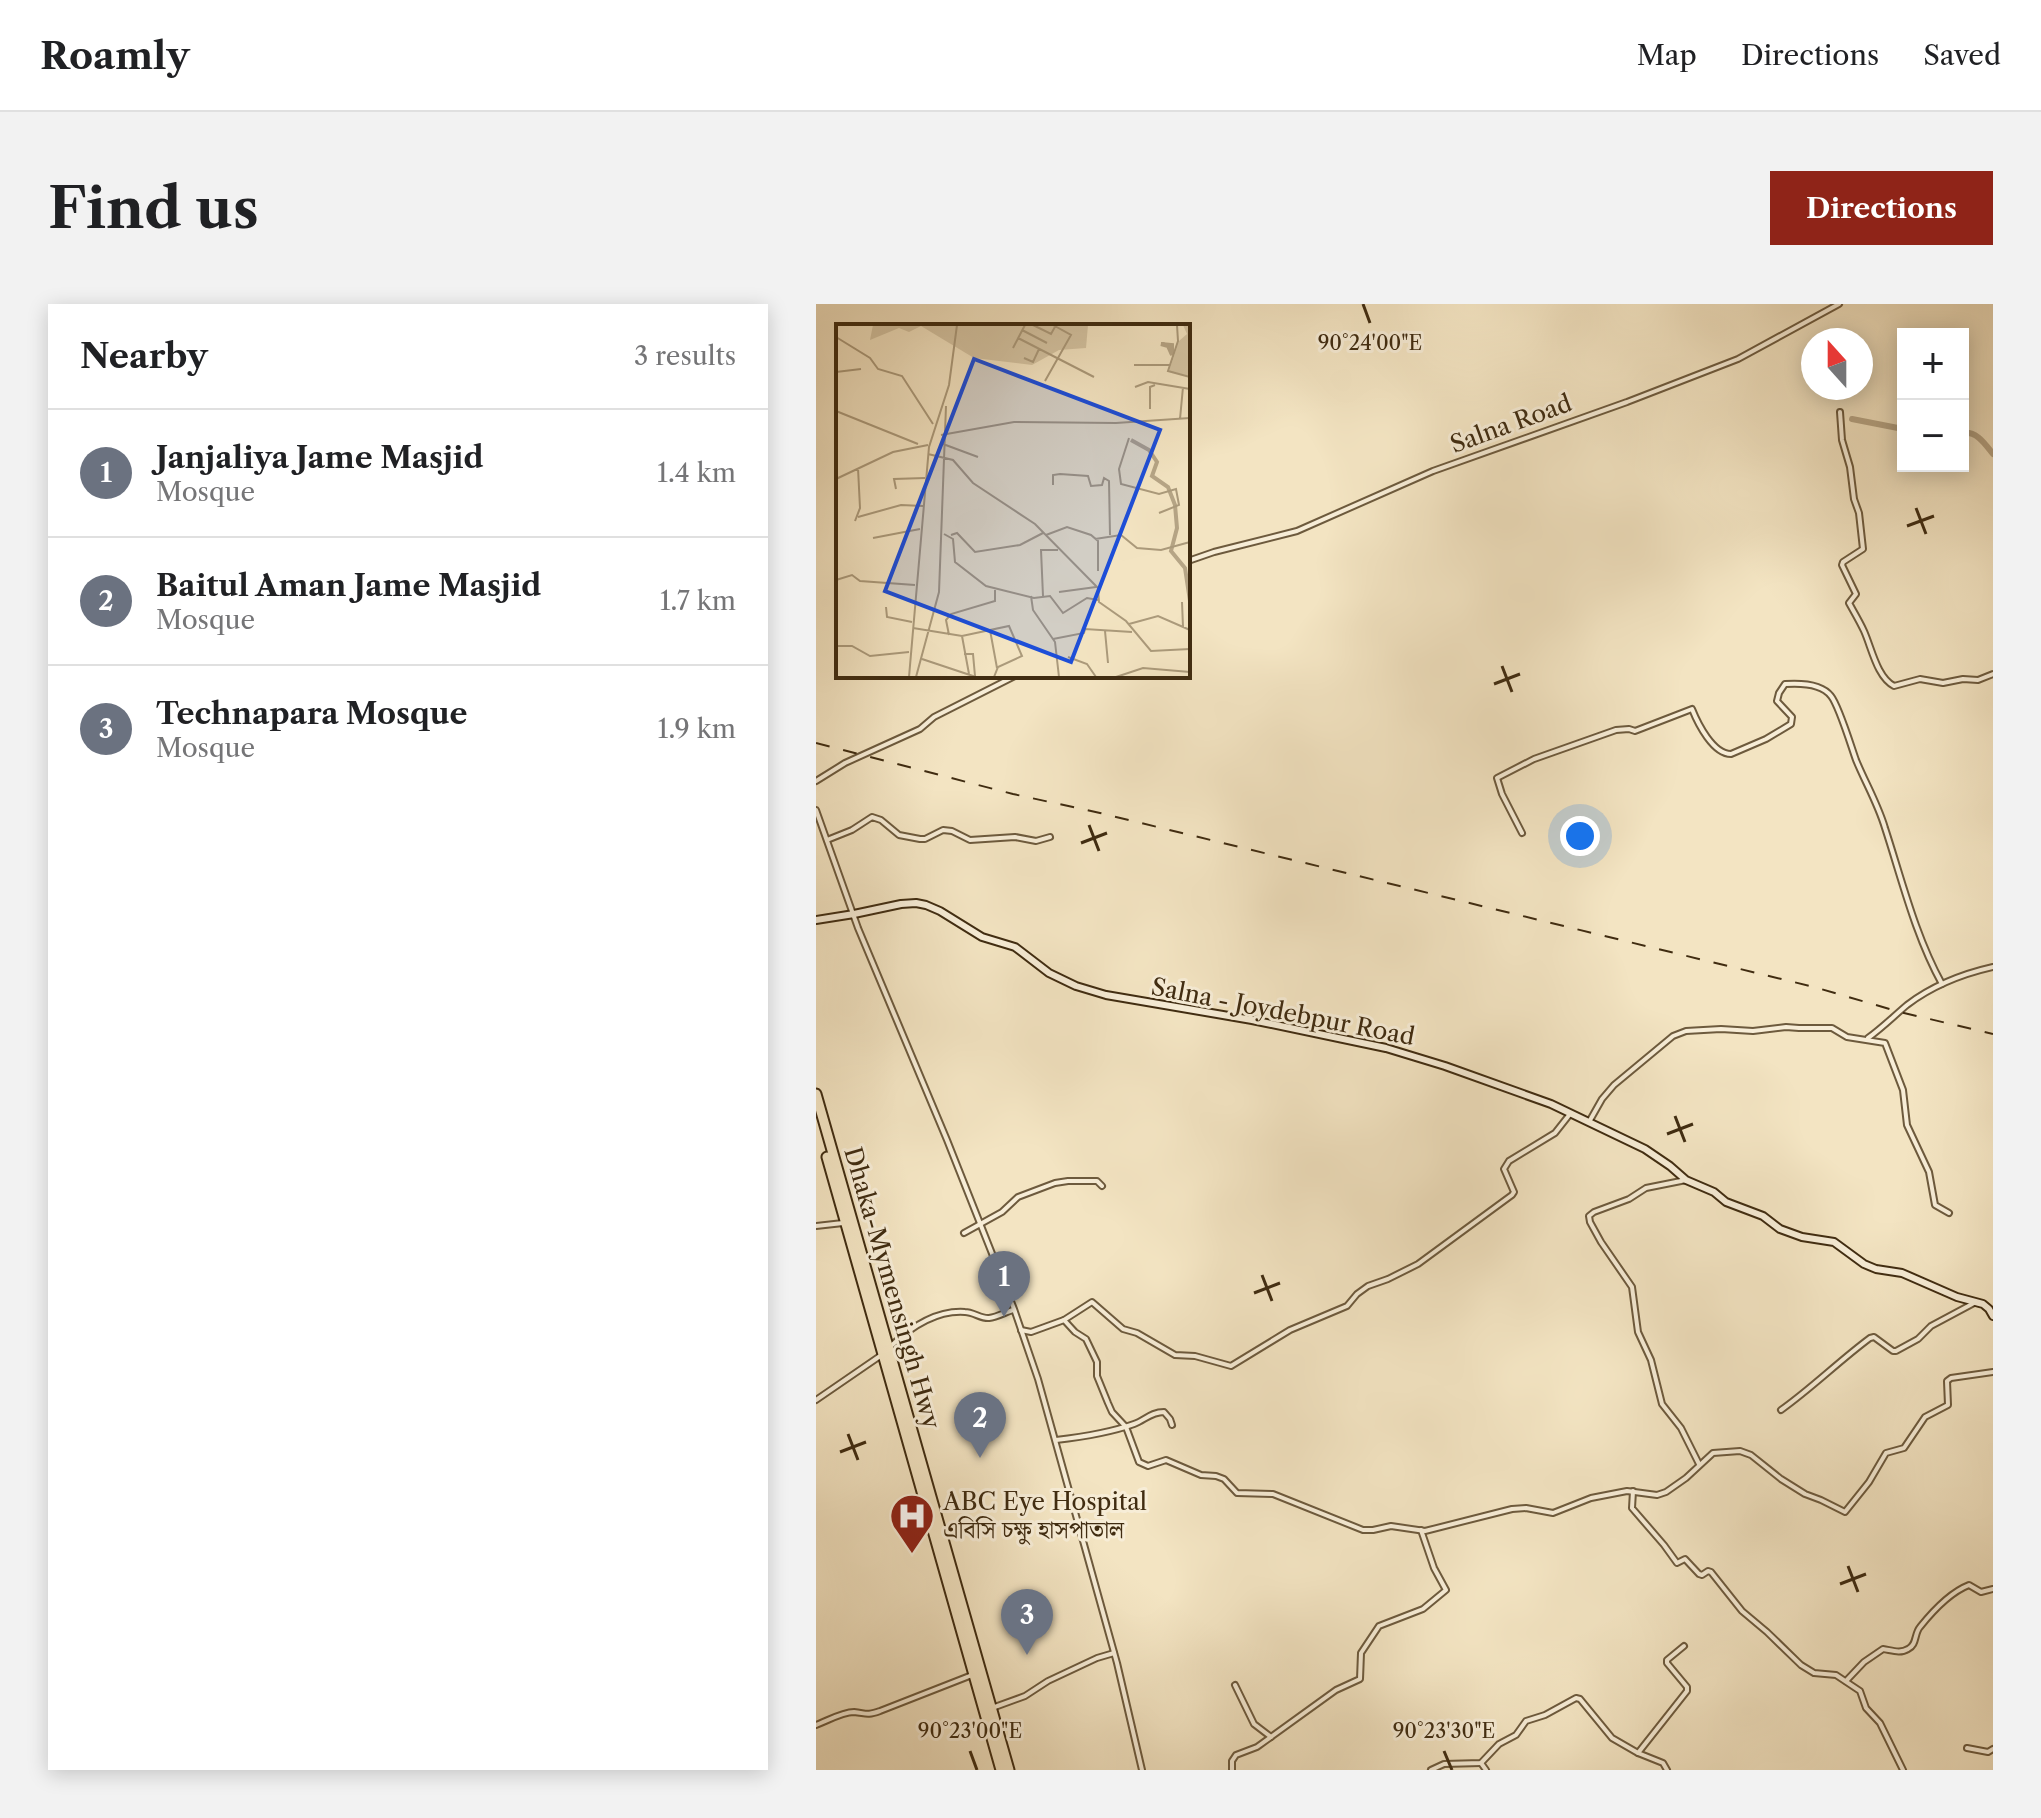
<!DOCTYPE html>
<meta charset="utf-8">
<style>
:root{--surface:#fff;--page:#f2f2f2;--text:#202124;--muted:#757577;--line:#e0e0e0;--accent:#8f2418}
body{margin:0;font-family:"Libre Caslon Text","Noto Serif Bengali",serif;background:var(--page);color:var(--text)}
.controls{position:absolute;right:24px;top:24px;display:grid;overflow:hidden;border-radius:0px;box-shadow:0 4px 20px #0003}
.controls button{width:72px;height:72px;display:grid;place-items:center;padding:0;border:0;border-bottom:2px solid var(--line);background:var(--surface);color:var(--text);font:40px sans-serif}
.compass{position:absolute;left:985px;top:24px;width:72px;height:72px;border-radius:50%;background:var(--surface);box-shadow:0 4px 20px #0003;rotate:339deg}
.you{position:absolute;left:764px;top:532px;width:28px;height:28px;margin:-20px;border:6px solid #fff;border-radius:50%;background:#1a73e8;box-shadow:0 0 0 12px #1a73e833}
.badge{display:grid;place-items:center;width:52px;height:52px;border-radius:50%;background:var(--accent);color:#fff;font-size:26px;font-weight:700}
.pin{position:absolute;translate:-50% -66px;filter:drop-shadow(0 2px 4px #0008)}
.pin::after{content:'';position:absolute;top:42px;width:28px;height:24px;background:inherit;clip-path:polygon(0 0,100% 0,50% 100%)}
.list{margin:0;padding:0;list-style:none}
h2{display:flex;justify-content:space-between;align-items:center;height:104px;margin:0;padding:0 32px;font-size:34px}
h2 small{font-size:26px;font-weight:400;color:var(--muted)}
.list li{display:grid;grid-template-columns:52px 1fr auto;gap:24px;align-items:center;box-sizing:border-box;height:128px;padding:0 32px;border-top:2px solid var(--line)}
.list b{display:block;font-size:30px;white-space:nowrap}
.list p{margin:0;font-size:26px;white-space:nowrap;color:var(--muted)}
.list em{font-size:26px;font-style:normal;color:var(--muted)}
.map{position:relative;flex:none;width:1177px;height:1466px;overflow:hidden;border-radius:0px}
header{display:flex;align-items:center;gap:48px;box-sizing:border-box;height:112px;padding:0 40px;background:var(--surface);border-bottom:2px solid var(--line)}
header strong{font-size:38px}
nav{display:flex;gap:44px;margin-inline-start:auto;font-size:28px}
.intro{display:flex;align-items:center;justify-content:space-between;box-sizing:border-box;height:192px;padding:0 48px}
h1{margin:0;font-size:56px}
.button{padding:20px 36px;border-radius:0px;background:var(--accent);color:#fff;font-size:28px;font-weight:700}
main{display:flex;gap:48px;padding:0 48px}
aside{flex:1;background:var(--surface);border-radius:0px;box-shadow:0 4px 20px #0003}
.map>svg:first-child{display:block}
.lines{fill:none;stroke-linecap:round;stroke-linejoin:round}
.river{stroke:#b6a586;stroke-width:6}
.minor-casing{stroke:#6d5a3d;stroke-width:8}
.secondary-casing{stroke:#402c11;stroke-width:10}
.trunk-casing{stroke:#402c11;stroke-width:13}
.minor{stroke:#f7edd7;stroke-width:4}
.secondary{stroke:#f7edd7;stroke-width:6}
.trunk{stroke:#f3e4c2;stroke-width:9}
.rail{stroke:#402c11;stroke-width:2;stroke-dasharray:14 14;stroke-linecap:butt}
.ticks{fill:none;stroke:#402c11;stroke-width:3}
.labels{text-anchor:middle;stroke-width:6;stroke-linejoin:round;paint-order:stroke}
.street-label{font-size:24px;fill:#402c11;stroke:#f7edd7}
.poi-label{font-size:24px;fill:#402c11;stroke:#f7edd7;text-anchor:start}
.inset-river{fill:none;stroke:#b6a586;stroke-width:4}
.inset-road{fill:none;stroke:#ab9a7b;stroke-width:2}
.view{fill:#1d4ed8;fill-opacity:0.15;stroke:#1d4ed8;stroke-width:4}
.inset-edge{fill:none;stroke:#402c11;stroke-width:4}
.ticks-label{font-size:20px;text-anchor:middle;fill:#402c11;stroke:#f7edd7;stroke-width:6;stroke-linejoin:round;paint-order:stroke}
</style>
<header>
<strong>Roamly</strong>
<nav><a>Map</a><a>Directions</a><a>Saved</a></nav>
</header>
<div class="intro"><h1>Find us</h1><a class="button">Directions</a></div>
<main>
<aside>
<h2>Nearby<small>3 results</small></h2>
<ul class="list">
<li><span class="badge" style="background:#6b7280">1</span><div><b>Janjaliya Jame Masjid</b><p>Mosque</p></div><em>1.4 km</em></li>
<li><span class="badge" style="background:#6b7280">2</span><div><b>Baitul Aman Jame Masjid</b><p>Mosque</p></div><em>1.7 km</em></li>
<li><span class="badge" style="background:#6b7280">3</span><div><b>Technapara Mosque</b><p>Mosque</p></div><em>1.9 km</em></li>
</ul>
</aside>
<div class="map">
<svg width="1177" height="1466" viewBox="0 0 1177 1466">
<rect width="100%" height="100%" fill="#f3e4c2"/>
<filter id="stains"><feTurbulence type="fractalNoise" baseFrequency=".0025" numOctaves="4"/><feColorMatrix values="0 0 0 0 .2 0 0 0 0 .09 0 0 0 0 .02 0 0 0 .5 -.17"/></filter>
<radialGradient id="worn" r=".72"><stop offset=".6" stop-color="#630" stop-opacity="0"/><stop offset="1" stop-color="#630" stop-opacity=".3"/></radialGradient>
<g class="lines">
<!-- river -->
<g class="river">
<path d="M1036,115L1087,125"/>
<path d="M1147,129C1161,127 1169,140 1177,150"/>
</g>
<!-- minor casing -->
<g class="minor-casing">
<g id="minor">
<path d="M1024,108L1026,136L1034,163L1038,195L1043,209L1047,245L1027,258L1026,261L1040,290L1033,299C1038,308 1044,318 1048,327C1056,345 1061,373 1078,382L1104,375L1127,379L1147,375L1162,376L1177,370"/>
<path d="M372,257L398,248L481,227L617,167L811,98L922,55L1023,0"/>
<path d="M0,477L29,459L104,425L118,413L199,372"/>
<path d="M0,506L42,624L131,836L198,1005L222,1075L301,1359L326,1466"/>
<path d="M706,529L686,490L681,474L718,455L800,426L813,425L819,427L876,405C882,420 897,450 915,450L950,435L975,420L976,413L961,397L963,389L969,380C984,379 1006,380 1015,392C1023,402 1035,442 1040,456C1049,478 1062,500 1069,524C1086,576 1099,631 1126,680"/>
<path d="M11,536L36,526L56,513L65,516L83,531L104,535H109L127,526L136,527L154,536L199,533L220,537L234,533"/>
<path d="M1052,734C1066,724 1078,712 1091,701C1116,682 1146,670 1177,663"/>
<path d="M773,818L786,795L798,781L857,732L870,727L905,725L937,727L970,723L983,724H1016L1031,733L1069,739L1087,786L1091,821L1113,868L1119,901L1133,909"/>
<path d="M870,876L830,884L813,895L778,908L773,912L774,918L785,938L816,983L822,1028L835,1056L846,1100L865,1124L883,1160"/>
<path d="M0,922L27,919"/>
<path d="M148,929L186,908L202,893L239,879L252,877H281L286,882"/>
<path d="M248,1016L276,998L307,1025L321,1029L359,1051L379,1052L415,1062L474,1026L531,1002L541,990L552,982L572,975L602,960L696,891L698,888L688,865L693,857L739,829L754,810"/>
<path d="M205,1026L215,1028L248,1016L259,1028L270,1035L281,1058V1072L292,1099L296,1108L310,1123L323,1158L332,1162L350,1156L385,1171L400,1172L408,1175L421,1189L457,1190L547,1226H557L575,1222L609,1227L696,1205L710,1204L737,1209L775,1194L811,1187L841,1191L850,1188L870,1174L897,1149L924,1147L935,1151L965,1175L989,1190L1005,1196L1029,1208L1053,1178L1070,1149L1088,1144L1109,1113L1132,1101L1131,1077L1135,1074L1177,1068"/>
<path d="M75,1042C95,1023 121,1006 149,1008C157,1008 166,1015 173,1014C181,1013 190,1008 197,1006"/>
<path d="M0,1096L67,1050"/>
<path d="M965,1106C996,1084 1023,1057 1054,1034L1058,1033L1077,1047H1080L1102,1035L1115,1022L1158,999"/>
<path d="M240,1136C266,1133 293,1129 318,1120C329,1116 335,1108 348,1108L354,1115L356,1121"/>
<path d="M817,1187L816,1204L848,1241L861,1259L869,1255L883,1270L886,1271L892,1267L895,1268L926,1307L951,1328L985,1361L998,1369L1020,1371L1044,1387L1050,1404L1064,1419L1087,1466"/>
<path d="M1030,1377L1048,1358L1067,1345C1075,1346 1084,1350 1092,1345C1101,1341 1098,1330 1104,1323C1116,1308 1135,1288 1153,1281L1165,1288L1177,1285"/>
<path d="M419,1381L438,1420L455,1433"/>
<path d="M176,1404L209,1392L232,1377L281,1354L298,1349"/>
<path d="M0,1421C11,1417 26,1408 38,1408C50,1409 50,1412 64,1407L156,1371"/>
<path d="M1151,1444L1172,1448L1177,1445"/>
<path d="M822,1449L871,1387V1383L851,1359V1356L868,1342"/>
<path d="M665,1459L670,1466"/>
<path d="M416,1466V1457L420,1451L441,1443L520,1386L544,1375L545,1349L563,1322L607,1305L630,1286L618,1264L605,1226"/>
<path d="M615,1466L628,1460L665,1459L683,1440L700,1431L710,1417L729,1411L760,1394L764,1395L796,1434L822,1449L847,1459L851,1466"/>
</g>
</g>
<!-- secondary casing -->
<g class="secondary-casing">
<path id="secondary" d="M0,616L38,610L85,600L100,599L110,601L124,607L166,633L199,643L233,669L260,682L290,691L436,716L570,744L629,762L735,800L829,845L854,862L870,876L898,888L910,898L947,912L964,925L986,933L1018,938L1048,960L1060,965L1086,969L1141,993L1167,1000L1173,1005L1177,1012"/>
</g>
<!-- trunk casing -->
<g class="trunk-casing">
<g id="trunk">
<path d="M0,790L193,1466"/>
<path d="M11,853L185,1466"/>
</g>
</g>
<!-- minor -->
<use href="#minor" class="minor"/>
<!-- secondary -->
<use href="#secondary" class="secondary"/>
<!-- trunk -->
<use href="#trunk" class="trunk"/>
<!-- rail -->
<path class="rail" d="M0,439L197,490L284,509L998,683L1084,708L1177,730"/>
</g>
<!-- ticks -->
<path class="ticks" d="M547,0L554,19M1100,204L1110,230M1091,222L1118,212M686,362L696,388M678,380L704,370M273,521L283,547M265,539L291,529M859,812L869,838M851,830L877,820M446,971L456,997M438,989L464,979M32,1130L42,1156M24,1148L50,1138M1032,1262L1042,1288M1024,1280L1050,1270M154,1447L161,1466M628,1447L636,1466"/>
<!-- icons -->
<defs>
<g id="hospital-pin" transform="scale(2.3)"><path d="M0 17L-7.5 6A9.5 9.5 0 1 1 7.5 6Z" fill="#8f2418" stroke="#f7edd7"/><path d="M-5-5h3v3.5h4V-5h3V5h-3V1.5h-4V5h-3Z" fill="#fff"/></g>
</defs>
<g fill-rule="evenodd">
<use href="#hospital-pin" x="96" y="1212"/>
</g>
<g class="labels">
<!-- street labels -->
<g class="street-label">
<text transform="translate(695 120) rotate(-20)" y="8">Salna Road</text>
<text transform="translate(467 708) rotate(11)" y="8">Salna - Joydebpur Road</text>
<text transform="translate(76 984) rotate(74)" y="8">Dhaka-Mymensingh Hwy</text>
</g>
<!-- poi labels -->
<g class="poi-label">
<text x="127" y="1206">ABC Eye Hospital<tspan x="127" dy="28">এবিসি চক্ষু হাসপাতাল</tspan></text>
</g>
</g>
<!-- overview -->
<g transform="translate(20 20)">
<rect width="354" height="354" fill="#f3e4c2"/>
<path d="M37,1H252L250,24L223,26L196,41L138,34L85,2L73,8L63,4L34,16ZM347,1H354V52L333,47L343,17L351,10Z" fill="#d5c5a4"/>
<path class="inset-river" d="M325,20L336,21V31L332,22ZM295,116L313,126L321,138L316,152L332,163L339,181L341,204L335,227L349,244L354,277"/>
<path class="inset-road" d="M197,1L215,10L220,1M341,1L342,17L332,47L354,53M186,6L211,19M0,13L34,34L42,45L66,52L97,100M182,14L258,53M177,24L189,1M188,34L197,38L203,25M298,41H334M0,48L25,45M209,57L235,11L217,1M299,63L312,58L354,65M314,85V63L319,61M0,87L82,120M344,95L347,63M105,111L178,98L280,99L354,94M293,114L283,145L285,160L323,170L340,165L343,181L323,189M107,120L142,133M92,130L117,136L137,159L199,200L262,264L263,278L290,297L315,327L354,325M0,155L57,128L92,121M217,161V151L224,150L252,152L255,162L266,161L268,154L273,157L274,211M60,165L58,155L89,154M22,193L65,181L87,182M19,197L24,184L22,144M108,210L117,215L119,238L150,262L198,274L214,272L227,289L251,274L262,276M115,211L121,209L139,228L184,221L207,209M210,211L231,203L255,211L262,217V247M37,214L84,205M259,215L285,211L301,224L325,226L354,218M0,256L16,251L24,257L79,261M223,268L260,263M195,272L197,286L219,318L223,353M207,272L205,226H222M346,278L347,303M50,283L51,293L76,298M293,300L322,292L354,306M77,304L126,312L173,302L186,332L162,343L158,353M154,306L161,344M269,307L272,339M113,311L110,296L115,290L159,277V266M126,312L133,350M217,315L248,309L249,305L296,308M0,322H16L34,332L73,328M128,330H137L139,352M232,333L251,340L260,353M86,335L140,353M73,353L93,123L113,61L121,1M80,353L103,268L110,82M280,353L307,344L354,348"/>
<path class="view" d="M138,35L324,106L235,338L49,267Z"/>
<rect width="354" height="354" class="inset-edge"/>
</g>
<g class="ticks-label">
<text x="554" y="46">90°24'00"E</text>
<text x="154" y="1434">90°23'00"E</text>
<text x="628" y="1434">90°23'30"E</text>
</g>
<rect width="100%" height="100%" filter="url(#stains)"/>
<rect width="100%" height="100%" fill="url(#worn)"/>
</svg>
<div class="controls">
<button>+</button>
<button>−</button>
</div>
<svg class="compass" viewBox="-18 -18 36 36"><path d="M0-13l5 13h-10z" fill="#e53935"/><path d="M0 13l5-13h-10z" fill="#757577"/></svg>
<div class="you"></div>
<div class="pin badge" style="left:188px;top:1013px;background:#6b7280">1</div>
<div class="pin badge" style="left:164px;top:1154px;background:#6b7280">2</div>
<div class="pin badge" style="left:211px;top:1351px;background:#6b7280">3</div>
</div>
</main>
